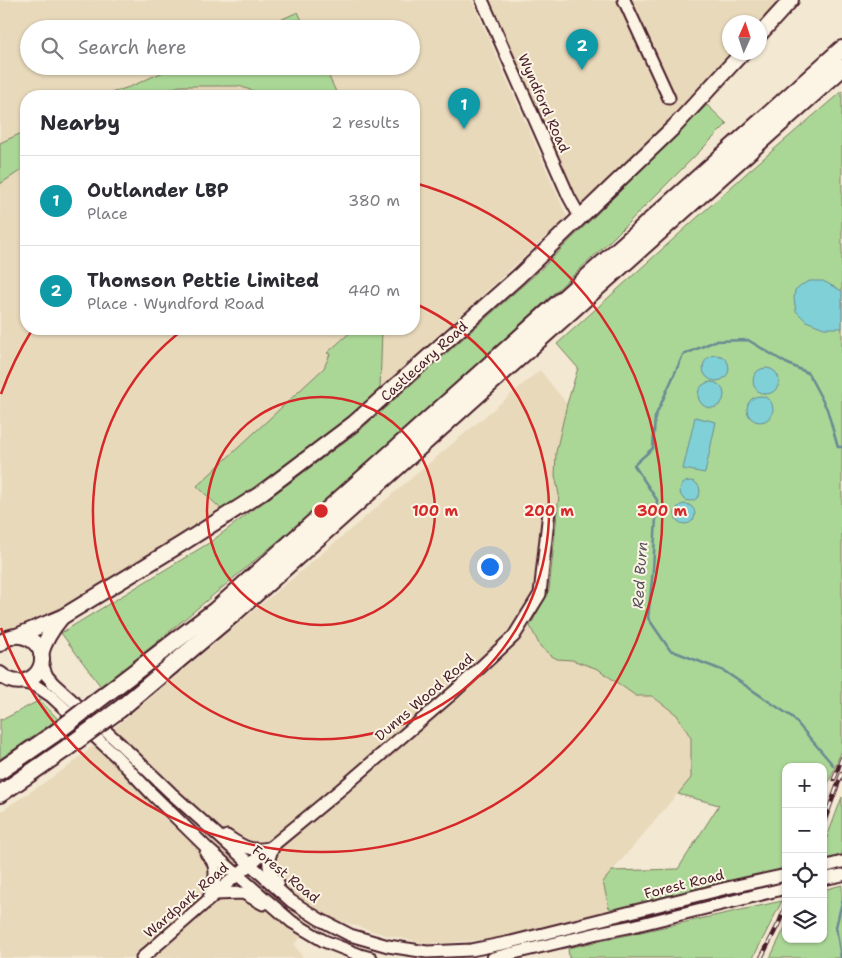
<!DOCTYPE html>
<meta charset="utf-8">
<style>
:root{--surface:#fff;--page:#f2f2f3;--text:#2b2b33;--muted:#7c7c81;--line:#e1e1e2;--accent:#0b8043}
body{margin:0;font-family:"Shantell Sans",sans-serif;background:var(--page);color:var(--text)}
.controls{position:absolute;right:15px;bottom:15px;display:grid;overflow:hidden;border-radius:10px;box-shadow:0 1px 4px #0004}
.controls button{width:45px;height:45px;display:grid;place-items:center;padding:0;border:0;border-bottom:1px solid var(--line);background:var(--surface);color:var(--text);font:25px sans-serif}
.compass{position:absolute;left:722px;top:15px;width:45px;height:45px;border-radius:50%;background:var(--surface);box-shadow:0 1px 4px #0004;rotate:3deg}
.you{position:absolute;left:489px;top:566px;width:18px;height:18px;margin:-12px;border:4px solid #fff;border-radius:50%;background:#1a73e8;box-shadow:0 0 0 8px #1a73e833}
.badge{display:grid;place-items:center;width:32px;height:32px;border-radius:50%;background:var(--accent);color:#fff;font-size:16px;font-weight:700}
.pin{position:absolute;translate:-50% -41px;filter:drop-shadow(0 1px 2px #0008)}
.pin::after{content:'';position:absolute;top:26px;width:18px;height:15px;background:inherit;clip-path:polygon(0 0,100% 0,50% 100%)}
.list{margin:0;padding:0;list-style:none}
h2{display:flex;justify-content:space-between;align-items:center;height:65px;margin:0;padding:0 20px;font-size:21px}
h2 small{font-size:16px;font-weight:400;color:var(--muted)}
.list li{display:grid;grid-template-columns:32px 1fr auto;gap:15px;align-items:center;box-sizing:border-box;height:90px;padding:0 20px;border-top:1px solid var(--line)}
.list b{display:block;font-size:19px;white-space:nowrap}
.list p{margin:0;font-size:16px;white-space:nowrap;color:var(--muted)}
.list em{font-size:16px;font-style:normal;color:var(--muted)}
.icon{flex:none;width:28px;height:28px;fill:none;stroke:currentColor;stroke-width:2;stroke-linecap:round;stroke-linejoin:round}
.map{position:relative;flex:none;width:842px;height:958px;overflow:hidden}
.search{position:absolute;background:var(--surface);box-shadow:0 1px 4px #0004;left:20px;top:20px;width:400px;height:55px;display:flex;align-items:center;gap:12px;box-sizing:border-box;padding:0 18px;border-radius:28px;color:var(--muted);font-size:19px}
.panel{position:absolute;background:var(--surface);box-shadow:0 1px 4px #0004;left:20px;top:90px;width:400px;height:245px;border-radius:20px}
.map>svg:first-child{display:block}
.built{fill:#e8d9bb;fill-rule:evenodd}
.green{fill:#abd796;stroke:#7a7b60}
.water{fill:#80d1d7;stroke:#6a8a92}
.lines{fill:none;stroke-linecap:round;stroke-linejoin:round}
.stream{stroke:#6a8a92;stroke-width:2.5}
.minor-casing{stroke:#4a1f2b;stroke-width:15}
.major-casing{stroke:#4a1f2b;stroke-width:18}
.highway-casing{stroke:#4a1f2b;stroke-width:20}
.minor{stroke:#fcf5e5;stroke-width:11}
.major{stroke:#fcf5e5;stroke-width:14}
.highway{stroke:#fcf5e5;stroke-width:16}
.rail-casing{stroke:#4a1f2b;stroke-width:4.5}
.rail{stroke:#fcf5e5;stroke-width:2.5;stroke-dasharray:8;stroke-linecap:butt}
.highway-bridge-casing{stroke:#4a1f2b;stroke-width:20;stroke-linecap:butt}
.highway-bridge{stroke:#fcf5e5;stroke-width:16}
.ring{fill:none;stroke:#d62828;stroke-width:2.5}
.labels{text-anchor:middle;stroke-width:4;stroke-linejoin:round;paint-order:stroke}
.street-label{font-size:14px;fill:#4a1f2b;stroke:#fcf5e5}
.water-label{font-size:15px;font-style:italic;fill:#5a545f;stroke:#fcf5e5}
.centre{fill:#d62828;stroke:#fcf5e5;stroke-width:2.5}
.ring-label{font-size:15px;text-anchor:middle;font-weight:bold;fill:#d62828;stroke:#fcf5e5;stroke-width:4;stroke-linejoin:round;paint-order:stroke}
</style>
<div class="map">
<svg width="842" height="958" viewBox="0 0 842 958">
<rect width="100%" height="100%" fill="#f3e8d2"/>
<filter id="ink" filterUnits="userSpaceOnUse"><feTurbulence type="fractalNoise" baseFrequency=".02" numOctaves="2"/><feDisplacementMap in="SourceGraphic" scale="10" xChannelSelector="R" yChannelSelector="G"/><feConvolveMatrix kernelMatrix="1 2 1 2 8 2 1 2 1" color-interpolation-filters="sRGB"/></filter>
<g filter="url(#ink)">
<!-- built -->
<g class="built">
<path d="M0,0H472L567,217L349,419L222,510L59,611L41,619L18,626L0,640ZM29,29H411V66H29ZM26,96H414V329H26Z"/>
<path d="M489,0H784L760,26V22H730V52L735,53L674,118L580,206Z"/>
<path d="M540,370L567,404L556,452L555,475L559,495L549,590L530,626L540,646L557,659L572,660L598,669L636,696H651L677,715L691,738V778L603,882L609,908L596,917L498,939L428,944L382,934L324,916L294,944L303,958H0V812L69,766Z"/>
</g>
<!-- green -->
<g class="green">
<path d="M298,12L306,29H260Z"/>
<path d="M176,66H324L338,96H267L239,86H180L148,96H102L132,86Z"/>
<path d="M842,91V750L823,796V767H786V870L618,910L609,908L603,882L612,871L678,869L719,805L678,794L691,778V738L677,715L652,696H636L598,669L572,660L557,659L550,655L540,646L530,626L549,590L559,495L555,475L556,452L567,404L578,368L557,344L750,170Z"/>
<path d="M707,105L727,124L605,246L357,475L102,688L61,633L209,543L359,431L539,271Z"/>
<path d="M26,131V167L0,184V143Z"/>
<path d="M354,329H382L380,390L349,419L222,510L197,486L324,368L330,354L327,353Z"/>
<path d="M40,700L58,719L0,759V719L2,720Z"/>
<path d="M842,797V858L823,863V848Z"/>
<path d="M842,885V958H770L786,925V939H823V890Z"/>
<path d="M782,901L753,958H569L568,948Z"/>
</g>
<!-- water -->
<g class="water">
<path d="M810,281H823L842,291V328H824L806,321L796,311L794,299L795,290L801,285Z"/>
<circle cx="716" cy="368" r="13"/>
<circle cx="766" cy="381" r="13"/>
<circle cx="711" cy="395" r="13"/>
<circle cx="760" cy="409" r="13"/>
<path d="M695,417L716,422L705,473L683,469Z"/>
<circle cx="690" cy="491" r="10"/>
<circle cx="685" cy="514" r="10"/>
</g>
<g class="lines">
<!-- stream -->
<g class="stream">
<path d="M833,765L792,717L724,671L670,650L648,618L653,570L657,500L634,465L653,448L655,417L683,355L715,341L748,340L786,363L808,373L827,409L838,447H842"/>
<path d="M841,958L836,927L842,902"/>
</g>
<!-- minor casing -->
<g class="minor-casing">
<g id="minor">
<path d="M482,0L569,197L580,217"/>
<path d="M624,0L669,98"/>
<path d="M41,662L47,676L53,683L119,743L171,793L291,901L319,919L350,935L388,946L427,952L471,950L511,942L727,888L786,875"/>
<path d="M21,682L36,686L51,696L117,757L152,794L210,851L292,922L324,941L360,955L371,958"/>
<path d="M227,836C242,846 250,852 269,848"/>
<path d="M274,846C266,861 267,870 278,883"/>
<path d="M206,853C208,856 212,859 213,863C218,875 213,887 209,898"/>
<path d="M823,867L842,862"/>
<path d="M823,879L842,875"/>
<path d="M215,894L243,893L263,904"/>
<path d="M142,958L237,875L340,790L454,692L514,636L540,594L549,511"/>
<path d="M493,958L598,933L633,926L786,888"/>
</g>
</g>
<!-- major casing -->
<g class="major-casing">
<g id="major">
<path d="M760,34L791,0"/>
<path d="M19,635L62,617L183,543L260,494L354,423L519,276L674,127L743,52"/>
<path d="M0,644C6,638 13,635 21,636C27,637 31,639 35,643C56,664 26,697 0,674"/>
<path d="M41,654C45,639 52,629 61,618"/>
</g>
</g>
<!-- highway casing -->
<g class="highway-casing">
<g id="highway">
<path d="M106,694L216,610L842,49"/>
<path d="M120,709L233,614L842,68"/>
<path d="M0,771L54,734"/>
<path d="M0,794L68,747"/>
</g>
</g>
<!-- minor -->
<use href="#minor" class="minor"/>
<!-- major -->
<use href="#major" class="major"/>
<!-- highway -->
<use href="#highway" class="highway"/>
<!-- rail casing -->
<g class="rail-casing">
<g id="rail">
<path d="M834,779L842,758"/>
<path d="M823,825L842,773"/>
<path d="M761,958L779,923L786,905"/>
</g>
</g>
<!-- rail -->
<use href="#rail" class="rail"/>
<!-- highway-bridge casing -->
<g class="highway-bridge-casing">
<g id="highway-bridge">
<path d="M54,734L106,694"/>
<path d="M68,747L120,709"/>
</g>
</g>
<!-- highway-bridge -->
<use href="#highway-bridge" class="highway-bridge"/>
</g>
</g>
<!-- distance rings -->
<g class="ring">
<circle cx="321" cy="511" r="114"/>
<path d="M416 304A228 228 0 1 1 184 329"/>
<path d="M1 394A341 341 0 0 1 32 330M415 183A341 341 0 1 1 1 628"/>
</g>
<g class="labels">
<!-- street labels -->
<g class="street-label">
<text transform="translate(544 103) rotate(66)" y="5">Wyndford Road</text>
<text transform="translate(424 361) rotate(-42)" y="5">Castlecary Road</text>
<text transform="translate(424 697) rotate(-41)" y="5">Dunns Wood Road</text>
<text transform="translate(286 874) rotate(39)" y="5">Forest Road</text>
<text transform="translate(684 884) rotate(-14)" y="5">Forest Road</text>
<text transform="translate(186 900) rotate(-41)" y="5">Wardpark Road</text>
</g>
<!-- water labels -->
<g class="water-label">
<text transform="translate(640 575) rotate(-86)" y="5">Red Burn</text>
</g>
</g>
<circle cx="321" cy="511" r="8" class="centre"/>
<g class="ring-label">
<text x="435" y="516">100 m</text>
<text x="549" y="516">200 m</text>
<text x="662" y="516">300 m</text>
</g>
</svg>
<div class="controls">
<button>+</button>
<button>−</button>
<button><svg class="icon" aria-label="locate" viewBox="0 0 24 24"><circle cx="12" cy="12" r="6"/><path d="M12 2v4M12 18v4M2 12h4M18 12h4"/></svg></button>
<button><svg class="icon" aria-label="layers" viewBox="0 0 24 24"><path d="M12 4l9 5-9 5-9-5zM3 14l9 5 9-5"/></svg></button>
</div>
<svg class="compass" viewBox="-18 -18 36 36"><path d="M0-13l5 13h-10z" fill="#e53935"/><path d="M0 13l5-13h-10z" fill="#7c7c81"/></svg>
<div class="you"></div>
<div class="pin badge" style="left:464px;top:129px;background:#0f9aa8">1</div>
<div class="pin badge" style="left:582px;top:70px;background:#0f9aa8">2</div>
<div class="search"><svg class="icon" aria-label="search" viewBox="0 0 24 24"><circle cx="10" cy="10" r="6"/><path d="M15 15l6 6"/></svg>Search here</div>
<section class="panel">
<h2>Nearby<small>2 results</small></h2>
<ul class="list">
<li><span class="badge" style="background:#0f9aa8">1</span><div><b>Outlander LBP</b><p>Place</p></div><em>380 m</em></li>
<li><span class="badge" style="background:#0f9aa8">2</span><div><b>Thomson Pettie Limited</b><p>Place · Wyndford Road</p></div><em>440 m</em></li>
</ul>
</section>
</div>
